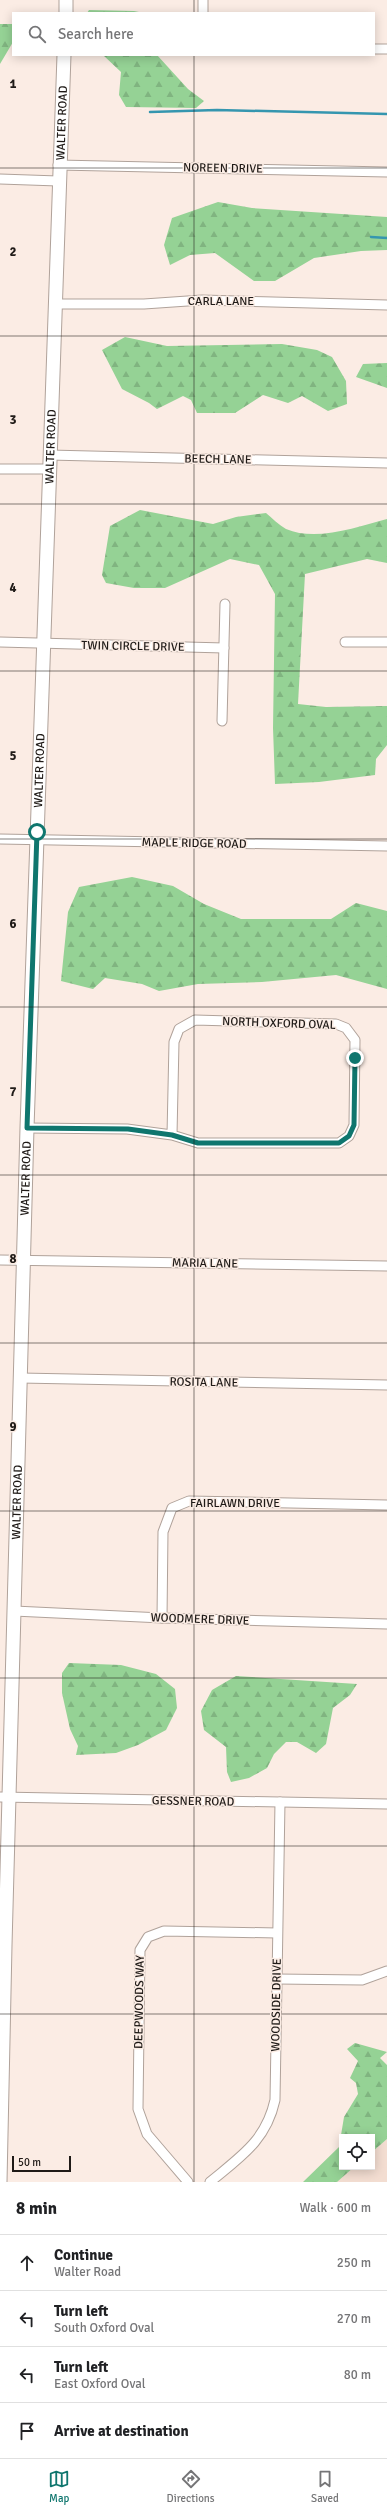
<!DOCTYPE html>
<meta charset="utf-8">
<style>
:root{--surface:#fff;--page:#f6f6f6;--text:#202124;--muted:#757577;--line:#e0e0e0;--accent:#0f766e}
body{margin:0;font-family:Signika,sans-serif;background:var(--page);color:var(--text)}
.controls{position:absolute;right:12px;bottom:12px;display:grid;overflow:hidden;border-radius:0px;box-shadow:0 2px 10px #0003}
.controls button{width:36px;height:36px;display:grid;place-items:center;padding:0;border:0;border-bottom:1px solid var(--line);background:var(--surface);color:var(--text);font:20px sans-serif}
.scale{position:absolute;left:12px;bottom:10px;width:59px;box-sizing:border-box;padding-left:4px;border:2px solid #1f1a17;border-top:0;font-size:11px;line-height:14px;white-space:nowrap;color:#1f1a17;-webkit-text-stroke:3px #fbece4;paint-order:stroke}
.stop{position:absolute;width:12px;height:12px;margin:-9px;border:3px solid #0f766e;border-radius:50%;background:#fff}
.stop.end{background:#0f766e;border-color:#fff;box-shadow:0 1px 4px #0008}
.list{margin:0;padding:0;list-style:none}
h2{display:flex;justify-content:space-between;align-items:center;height:52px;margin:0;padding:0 16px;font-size:17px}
h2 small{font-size:13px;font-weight:400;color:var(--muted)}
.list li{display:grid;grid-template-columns:26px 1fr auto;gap:12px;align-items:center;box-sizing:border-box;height:56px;padding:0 16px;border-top:1px solid var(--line)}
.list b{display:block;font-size:15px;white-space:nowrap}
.list p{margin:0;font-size:13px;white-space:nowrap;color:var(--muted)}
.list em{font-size:13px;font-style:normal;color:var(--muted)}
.icon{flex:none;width:22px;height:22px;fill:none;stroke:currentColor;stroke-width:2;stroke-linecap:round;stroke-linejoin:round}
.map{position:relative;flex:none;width:387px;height:2182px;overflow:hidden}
.search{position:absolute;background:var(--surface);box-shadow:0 2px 10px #0003;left:12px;right:12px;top:12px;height:44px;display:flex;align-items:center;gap:10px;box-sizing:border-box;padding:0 14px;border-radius:0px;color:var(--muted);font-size:15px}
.sheet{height:276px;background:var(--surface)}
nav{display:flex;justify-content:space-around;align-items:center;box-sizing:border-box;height:56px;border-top:1px solid var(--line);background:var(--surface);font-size:11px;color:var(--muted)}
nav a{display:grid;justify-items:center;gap:2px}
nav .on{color:var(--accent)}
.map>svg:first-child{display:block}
.built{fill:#f3ddd1}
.forest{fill:url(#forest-firs)}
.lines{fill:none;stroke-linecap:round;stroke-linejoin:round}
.stream{stroke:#3596af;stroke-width:2.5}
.street-casing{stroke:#b0a29a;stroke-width:11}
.secondary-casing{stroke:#b0a29a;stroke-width:15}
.street{stroke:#fff;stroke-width:9}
.secondary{stroke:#fff;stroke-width:13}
.route{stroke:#0f766e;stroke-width:5}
.grid{fill:none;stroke:#1f1a17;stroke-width:1;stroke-opacity:0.55}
.labels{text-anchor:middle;stroke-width:3;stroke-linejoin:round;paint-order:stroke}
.street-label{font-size:12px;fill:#1f1a17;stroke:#fbece4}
.grid-label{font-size:13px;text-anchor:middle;font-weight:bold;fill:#1f1a17;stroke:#fbece4;stroke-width:3;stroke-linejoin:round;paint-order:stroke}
</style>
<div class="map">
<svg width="387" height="2182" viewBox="0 0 387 2182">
<defs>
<pattern id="forest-firs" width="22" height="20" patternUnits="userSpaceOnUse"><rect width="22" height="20" fill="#95d295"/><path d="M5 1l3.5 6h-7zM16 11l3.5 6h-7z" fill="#80b480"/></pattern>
</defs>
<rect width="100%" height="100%" fill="#fbece4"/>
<!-- built -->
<path class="built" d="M387,2139V2182H337L354,2167H372V2152Z"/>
<!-- forest -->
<g class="forest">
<path d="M89,10L134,11L144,13H87Z"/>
<path d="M0,24H13V42L0,64Z"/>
<path d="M103,55H157L188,89L204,101L196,108L126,107L119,95L121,72Z"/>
<path d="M218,202L252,208L387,217V250L361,251L314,258L275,281H254L215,253L190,255L170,265L164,245L172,218Z"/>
<path d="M125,337L167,346L282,344L317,350L332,357L346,381L347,404L328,411L302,396L288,403L263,395L235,413H197L191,400L183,396L157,409L149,403L122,389L102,350Z"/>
<path d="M387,363V388L356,377L363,364Z"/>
<path d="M140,510L213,524L236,517L266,513C272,518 279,525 286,529C316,542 357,527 387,519V563L367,559L305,574L298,704L326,707L387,706V745L376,759L375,775L319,782L275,784L273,728L275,594L259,565L230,559L165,588H134L106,583L102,575L110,526Z"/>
<path d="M132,877L173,886L204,904L241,919H331L356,903L387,911V989L336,975L262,982L198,984L159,991L142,984L105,978L93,989L61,981L68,912L79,887Z"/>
<path d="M69,1663L121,1665L156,1674L175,1689L177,1708L166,1730L138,1745L116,1753L76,1755L78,1746L70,1729L62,1693V1673Z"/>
<path d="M236,1676L357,1684L350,1695L333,1708L326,1744L316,1753L297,1742H286L274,1754L267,1768L249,1778L231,1782L227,1772L226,1747L204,1730L201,1711L212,1690Z"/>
<path d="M355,2043L387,2052L380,2058L387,2065V2139L372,2152V2137H342V2167H354L337,2182H303L339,2147L344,2117L358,2094L356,2083L350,2078L358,2061L347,2049Z"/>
</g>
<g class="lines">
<!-- stream -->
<g class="stream">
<path d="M150,112L217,110L387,114"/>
<path d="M371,237L387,238"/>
</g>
<!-- street casing -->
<g class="street-casing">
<g id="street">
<path d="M203,0V13"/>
<path d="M374,49H387"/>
<path d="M58,165L387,172"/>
<path d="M0,179L58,181"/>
<path d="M54,304H144L202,300L387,305"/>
<path d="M49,455L387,463"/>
<path d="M0,469H48"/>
<path d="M0,642L224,648"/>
<path d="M345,642H387"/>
<path d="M222,721L225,604"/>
<path d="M0,839L387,846"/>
<path d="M27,1128L127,1129L172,1135L198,1143H339L349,1136L354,1125L355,1040L346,1028L336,1024L195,1020L179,1029L174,1042L172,1135"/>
<path d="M0,1260L387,1266"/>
<path d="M20,1378L387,1385"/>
<path d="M14,1611L162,1618L387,1624"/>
<path d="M162,1618L163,1532L172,1508L189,1501L387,1505"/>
<path d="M0,1797L387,1804"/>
<path d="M277,1979L362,1980L387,1971"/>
<path d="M188,2182L147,2134L138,2109L140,1950L148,1937L164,1931L277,1933"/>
<path d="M210,2182C240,2157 266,2141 275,2100L280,1802"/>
</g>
</g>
<!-- secondary casing -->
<g class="secondary-casing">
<g id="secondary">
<path d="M66,13V0"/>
<path id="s1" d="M0,2182L5,1945L27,1128L64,55"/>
</g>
</g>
<!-- street -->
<use href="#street" class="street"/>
<!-- secondary -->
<use href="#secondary" class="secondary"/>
</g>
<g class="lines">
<!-- route -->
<path class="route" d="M37,832L27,1128L128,1129L172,1135L198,1143H339L349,1136L354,1125L355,1058"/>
</g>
<!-- grid -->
<path class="grid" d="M194,0V13M194,55V2182M0,168H387M0,336H387M0,504H387M0,671H387M0,839H387M0,1007H387M0,1175H387M0,1343H387M0,1511H387M0,1678H387M0,1846H387M0,2014H387"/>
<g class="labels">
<!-- street labels -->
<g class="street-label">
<text dy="4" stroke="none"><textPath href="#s1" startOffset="2060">WALTER ROAD</textPath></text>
<text transform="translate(223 168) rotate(1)" y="4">NOREEN DRIVE</text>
<text x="221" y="305">CARLA LANE</text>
<text dy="4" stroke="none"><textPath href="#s1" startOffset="1736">WALTER ROAD</textPath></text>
<text transform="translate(218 459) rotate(1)" y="4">BEECH LANE</text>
<text transform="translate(133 646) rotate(1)" y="4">TWIN CIRCLE DRIVE</text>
<text dy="4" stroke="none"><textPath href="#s1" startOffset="1412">WALTER ROAD</textPath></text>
<text transform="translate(194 843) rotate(1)" y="4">MAPLE RIDGE ROAD</text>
<text transform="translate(279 1023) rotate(2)" y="4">NORTH OXFORD OVAL</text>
<text dy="4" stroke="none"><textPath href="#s1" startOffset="1004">WALTER ROAD</textPath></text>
<text transform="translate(205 1263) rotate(1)" y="4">MARIA LANE</text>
<text transform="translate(204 1382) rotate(1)" y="4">ROSITA LANE</text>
<text dy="4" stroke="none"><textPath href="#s1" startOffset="680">WALTER ROAD</textPath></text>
<text x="235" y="1507">FAIRLAWN DRIVE</text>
<text transform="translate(200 1619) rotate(2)" y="4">WOODMERE DRIVE</text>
<text transform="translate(193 1801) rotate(1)" y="4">GESSNER ROAD</text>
<text transform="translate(139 2002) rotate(-89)" y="4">DEEPWOODS WAY</text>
<text transform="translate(276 2005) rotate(-89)" y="4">WOODSIDE DRIVE</text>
</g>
</g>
<g class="grid-label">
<text x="13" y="88">1</text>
<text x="13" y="256">2</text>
<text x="13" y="424">3</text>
<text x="13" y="592">4</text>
<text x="13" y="760">5</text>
<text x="13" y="928">6</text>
<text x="13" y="1096">7</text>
<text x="13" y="1263">8</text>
<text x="13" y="1431">9</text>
</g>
</svg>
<div class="controls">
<button><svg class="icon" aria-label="locate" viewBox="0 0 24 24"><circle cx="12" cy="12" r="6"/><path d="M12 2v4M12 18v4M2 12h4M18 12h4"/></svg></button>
</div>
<div class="scale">50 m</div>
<div class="stop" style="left:37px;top:832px"></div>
<div class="stop end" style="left:355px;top:1058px"></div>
<div class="search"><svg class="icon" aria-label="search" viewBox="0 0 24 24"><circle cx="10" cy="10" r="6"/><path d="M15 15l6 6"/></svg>Search here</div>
</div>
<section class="sheet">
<h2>8 min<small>Walk · 600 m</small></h2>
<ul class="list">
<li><svg class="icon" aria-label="ahead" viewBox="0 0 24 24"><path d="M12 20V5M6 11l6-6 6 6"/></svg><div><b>Continue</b><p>Walter Road</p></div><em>250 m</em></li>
<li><svg class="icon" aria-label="left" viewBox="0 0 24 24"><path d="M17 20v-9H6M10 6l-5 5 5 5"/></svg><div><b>Turn left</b><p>South Oxford Oval</p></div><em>270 m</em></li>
<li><svg class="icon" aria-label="left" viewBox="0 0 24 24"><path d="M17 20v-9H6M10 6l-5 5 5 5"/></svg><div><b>Turn left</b><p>East Oxford Oval</p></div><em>80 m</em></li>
<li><svg class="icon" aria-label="arrive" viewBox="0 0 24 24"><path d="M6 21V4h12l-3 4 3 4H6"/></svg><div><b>Arrive at destination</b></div></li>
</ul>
</section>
<nav>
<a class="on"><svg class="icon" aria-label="map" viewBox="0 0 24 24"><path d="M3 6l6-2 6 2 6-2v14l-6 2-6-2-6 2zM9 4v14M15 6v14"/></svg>Map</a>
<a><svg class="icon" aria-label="directions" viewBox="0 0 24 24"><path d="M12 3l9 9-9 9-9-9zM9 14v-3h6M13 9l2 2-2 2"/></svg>Directions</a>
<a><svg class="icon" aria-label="saved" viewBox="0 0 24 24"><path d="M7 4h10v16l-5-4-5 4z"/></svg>Saved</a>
</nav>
